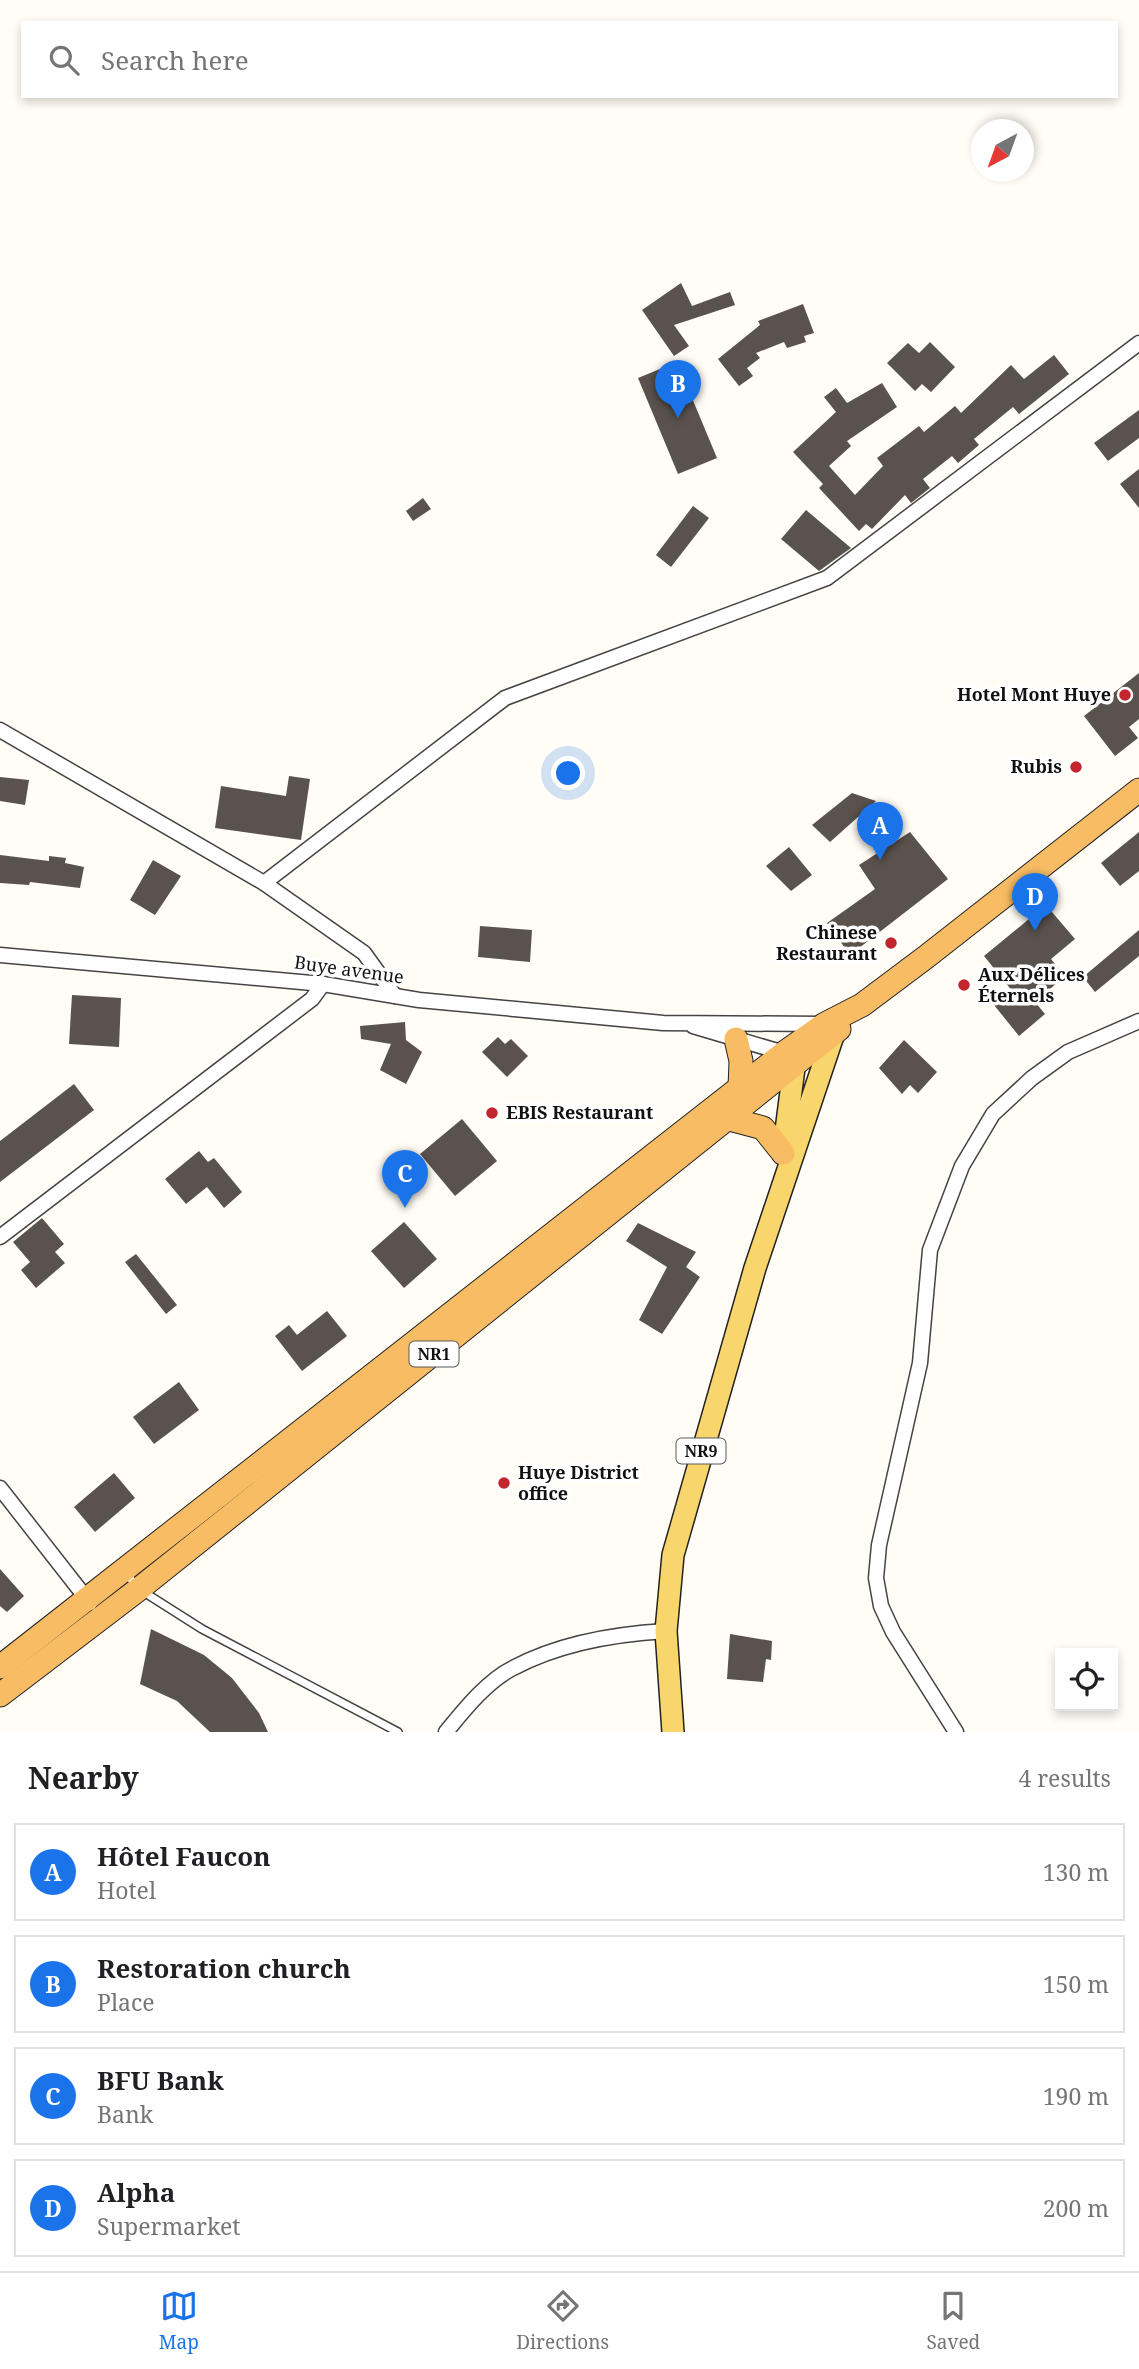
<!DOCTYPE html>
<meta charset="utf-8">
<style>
:root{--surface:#fff;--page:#f6f6f6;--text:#202124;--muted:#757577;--line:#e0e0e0;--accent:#1a73e8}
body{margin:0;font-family:"Noto Serif",serif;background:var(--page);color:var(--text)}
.controls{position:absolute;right:21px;bottom:21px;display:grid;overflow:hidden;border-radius:0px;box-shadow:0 4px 10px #0003}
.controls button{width:63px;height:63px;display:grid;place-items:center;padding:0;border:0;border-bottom:2px solid var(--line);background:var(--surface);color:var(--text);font:35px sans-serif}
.compass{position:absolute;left:971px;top:119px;width:63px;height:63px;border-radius:50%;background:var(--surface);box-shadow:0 4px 10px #0003;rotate:221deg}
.you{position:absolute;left:569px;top:774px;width:24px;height:24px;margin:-18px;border:5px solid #fff;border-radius:50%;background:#1a73e8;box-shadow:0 0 0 10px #1a73e833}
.badge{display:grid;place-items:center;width:46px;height:46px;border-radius:50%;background:var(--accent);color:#fff;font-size:23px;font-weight:700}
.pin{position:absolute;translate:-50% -58px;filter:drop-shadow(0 2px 4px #0008)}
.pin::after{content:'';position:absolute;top:37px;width:24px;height:21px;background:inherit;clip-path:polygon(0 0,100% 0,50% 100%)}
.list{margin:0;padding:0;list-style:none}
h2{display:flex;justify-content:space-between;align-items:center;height:91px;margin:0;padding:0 28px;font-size:30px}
h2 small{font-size:23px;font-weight:400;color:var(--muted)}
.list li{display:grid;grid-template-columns:46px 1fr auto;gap:21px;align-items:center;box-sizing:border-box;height:98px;margin:0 14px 14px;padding:0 14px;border:2px solid var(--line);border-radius:0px}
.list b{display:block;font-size:26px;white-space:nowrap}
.list p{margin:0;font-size:23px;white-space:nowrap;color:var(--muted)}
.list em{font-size:23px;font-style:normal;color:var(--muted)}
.icon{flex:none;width:38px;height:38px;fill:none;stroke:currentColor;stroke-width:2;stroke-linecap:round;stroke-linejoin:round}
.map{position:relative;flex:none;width:1139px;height:1732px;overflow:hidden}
.search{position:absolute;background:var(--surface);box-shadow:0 4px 10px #0003;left:21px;right:21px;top:21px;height:77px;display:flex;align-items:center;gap:18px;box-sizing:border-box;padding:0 24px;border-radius:0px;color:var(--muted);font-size:26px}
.sheet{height:539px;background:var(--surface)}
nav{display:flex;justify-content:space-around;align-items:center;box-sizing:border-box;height:98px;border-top:2px solid var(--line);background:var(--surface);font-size:19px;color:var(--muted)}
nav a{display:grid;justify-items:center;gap:4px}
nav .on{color:var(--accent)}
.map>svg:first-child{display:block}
.building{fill:#5a524d}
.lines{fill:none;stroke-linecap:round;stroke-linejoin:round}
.service-casing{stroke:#444;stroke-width:10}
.minor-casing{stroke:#444;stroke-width:17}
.primary-casing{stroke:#222;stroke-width:24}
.trunk-casing{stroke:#222;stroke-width:25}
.service{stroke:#fff;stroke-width:7}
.minor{stroke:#fff;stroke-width:14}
.primary{stroke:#f9d66b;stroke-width:21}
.trunk{stroke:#f7bc64;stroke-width:23}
.poi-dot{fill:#c4262e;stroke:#fff;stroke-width:2.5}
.labels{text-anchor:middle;stroke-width:7;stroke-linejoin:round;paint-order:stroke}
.shield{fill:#fff;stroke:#585858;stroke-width:2}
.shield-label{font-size:16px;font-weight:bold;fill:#111}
.poi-label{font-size:18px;font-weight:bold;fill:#111;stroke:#fff;text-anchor:end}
.street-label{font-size:18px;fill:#111;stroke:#fff}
</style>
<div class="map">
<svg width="1139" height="1732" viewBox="0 0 1139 1732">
<rect width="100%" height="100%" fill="#fffdf5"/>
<!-- building -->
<g class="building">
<path d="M681,283L692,306L730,292L735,305L674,325L689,346L674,356L642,310Z"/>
<path d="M803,304L814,333L804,336L806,342L787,348L784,342L756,353L760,358L747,368L753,376L739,386L718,359L760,325L758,321Z"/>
<path d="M930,342L955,367L931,392L922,384L915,391L887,363L908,343L919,353Z"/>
<path d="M1054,355L1069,374L1019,414L1013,407L974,439L979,445L958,463L952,456L923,479L930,488L911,503L905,495L872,529L866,524L859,531L819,488L823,484L793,452L836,412L824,397L836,388L847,403L882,383L897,407L847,441L851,446L829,466L855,495L883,466L877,458L919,426L924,432L955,406L961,413L1011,365L1024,379Z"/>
<path d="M677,362L717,458L678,474L638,378Z"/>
<path d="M1139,410V438L1108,461L1094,443Z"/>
<path d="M1139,469V508L1120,484Z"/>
<path d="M423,498L431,509L413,521L406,511Z"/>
<path d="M693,506L709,518L671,567L656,555Z"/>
<path d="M806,510L851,548L819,571L781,539Z"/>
<path d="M1139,673V719L1129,727L1138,738L1115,756L1084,716Z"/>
<path d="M289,776L310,779L301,840L215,828L221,786L286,796Z"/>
<path d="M0,777L29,780L25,805L0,801Z"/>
<path d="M852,793L876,801L830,842L812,825Z"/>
<path d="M910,832L948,879L850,955L827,923L875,889L859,865Z"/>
<path d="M1139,832V871L1120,886L1101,863Z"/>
<path d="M789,847L812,875L791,891L766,866Z"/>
<path d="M0,855L49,861V856L66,858L65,863L84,867L80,888L30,882L29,885L0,883Z"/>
<path d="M153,860L181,876L155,915L130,900Z"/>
<path d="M1046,905L1075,939L1051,959L1065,976L1035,1002L1045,1014L1019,1036L994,1005L1013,992L984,956Z"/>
<path d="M480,926L532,930L530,962L478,957Z"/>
<path d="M1139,930V956L1095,992L1083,977Z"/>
<path d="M72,995L121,998L119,1047L69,1044Z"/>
<path d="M405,1022L406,1040L422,1052L406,1084L380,1070L391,1044L361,1039L360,1026Z"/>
<path d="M498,1037L505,1044L511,1039L528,1056L507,1077L482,1052Z"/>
<path d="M904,1040L937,1072L918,1093L910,1085L902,1094L879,1068Z"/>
<path d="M74,1084L94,1110L0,1182V1141Z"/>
<path d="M462,1119L497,1161L455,1196L420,1154Z"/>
<path d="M199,1151L208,1162L214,1158L242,1192L224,1208L207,1187L186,1204L165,1179Z"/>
<path d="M42,1218L64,1244L55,1252L65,1263L36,1288L21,1270L30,1262L13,1242Z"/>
<path d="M404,1222L437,1259L404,1288L371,1251Z"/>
<path d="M638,1223L696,1252L686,1267L700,1277L662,1334L639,1320L667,1267L626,1241Z"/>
<path d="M136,1254L177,1305L166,1314L125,1262Z"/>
<path d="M327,1311L347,1336L302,1371L275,1336L289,1325L297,1335Z"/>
<path d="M179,1382L199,1410L154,1444L133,1417Z"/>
<path d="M114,1473L135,1498L95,1532L74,1507Z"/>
<path d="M0,1569L24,1596L7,1612L0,1606Z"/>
<path d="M151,1629L204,1655L232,1678L259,1713L268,1732H210L177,1701L140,1684Z"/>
<path d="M730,1634L772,1641L771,1660L766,1659L763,1682L727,1679Z"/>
</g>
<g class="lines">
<!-- service casing -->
<g class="service-casing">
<path id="service" d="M125,1572L139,1589L202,1629L398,1732"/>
</g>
<!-- minor casing -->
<g class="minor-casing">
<g id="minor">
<path d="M0,730L264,883L364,953L395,996"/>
<path d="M264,883L505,698L827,578L1139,343"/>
<path d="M0,955L323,984L419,1000L663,1023L824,1024"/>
<path d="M693,1026L784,1053"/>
<path d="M0,1237L312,999L323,984"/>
<path d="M0,1488L90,1603"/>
<path d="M446,1732C464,1710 487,1681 513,1668C560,1643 614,1634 666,1631"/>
<path d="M956,1732L893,1632L881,1606L876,1578L879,1545L920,1363L930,1250L962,1166L993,1114L1032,1078L1068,1052L1139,1021"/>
</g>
</g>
<!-- primary casing -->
<g class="primary-casing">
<g id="primary">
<path d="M783,1154L794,1068L786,1056"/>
<path d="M673,1732L666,1631L673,1555L755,1268L833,1036L828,1029"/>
</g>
</g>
<!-- trunk casing -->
<g class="trunk-casing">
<g id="trunk">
<path d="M736,1039L741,1061L740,1088"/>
<path d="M729,1119L763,1128L783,1153"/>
<path d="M0,1667L784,1053L825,1024L862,1005L926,957L1139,790"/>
<path d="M0,1695L139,1589L839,1029"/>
</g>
</g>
<!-- service -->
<use href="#service" class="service"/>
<!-- minor -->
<use href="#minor" class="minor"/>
<!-- primary -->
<use href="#primary" class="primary"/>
<!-- trunk -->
<use href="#trunk" class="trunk"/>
</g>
<!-- markers -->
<g class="poi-dot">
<circle cx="1125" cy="695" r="7"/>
<circle cx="1076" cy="767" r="7"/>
<circle cx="891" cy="943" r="7"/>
<circle cx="964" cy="985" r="7"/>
<circle cx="492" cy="1113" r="7"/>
<circle cx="504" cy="1483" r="7"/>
</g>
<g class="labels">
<!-- shield labels -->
<g class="shield">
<rect x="409.5" y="1341.5" width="49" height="25" rx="5"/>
<rect x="676.5" y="1438.5" width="49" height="25" rx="5"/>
</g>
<g class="shield-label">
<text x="434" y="1360">NR1</text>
<text x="701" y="1457">NR9</text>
</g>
<!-- poi labels -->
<g class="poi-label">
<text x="1111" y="701">Hotel Mont Huye</text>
<text x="1062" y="773">Rubis</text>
<text x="877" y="939">Chinese<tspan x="877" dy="21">Restaurant</tspan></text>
<text x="978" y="981" text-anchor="start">Aux Délices<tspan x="978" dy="21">Éternels</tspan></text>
<text x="506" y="1119" text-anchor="start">EBIS Restaurant</text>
<text x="518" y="1479" text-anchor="start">Huye District<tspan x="518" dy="21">office</tspan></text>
</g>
<!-- street labels -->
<g class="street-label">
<text transform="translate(349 970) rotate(8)" y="6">Buye avenue</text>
</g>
</g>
</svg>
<div class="controls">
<button><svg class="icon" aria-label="locate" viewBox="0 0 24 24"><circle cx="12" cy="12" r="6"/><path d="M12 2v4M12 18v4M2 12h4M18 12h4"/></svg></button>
</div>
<svg class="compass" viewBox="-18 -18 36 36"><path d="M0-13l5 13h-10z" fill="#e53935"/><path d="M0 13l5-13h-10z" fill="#757577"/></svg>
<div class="you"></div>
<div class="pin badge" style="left:880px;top:860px">A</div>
<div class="pin badge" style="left:678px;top:418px">B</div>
<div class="pin badge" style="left:405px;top:1208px">C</div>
<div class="pin badge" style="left:1035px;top:931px">D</div>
<div class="search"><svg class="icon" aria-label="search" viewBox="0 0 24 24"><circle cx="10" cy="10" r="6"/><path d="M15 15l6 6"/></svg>Search here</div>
</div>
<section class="sheet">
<h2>Nearby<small>4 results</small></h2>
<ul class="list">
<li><span class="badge">A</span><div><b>Hôtel Faucon</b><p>Hotel</p></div><em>130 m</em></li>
<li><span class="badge">B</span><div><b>Restoration church</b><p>Place</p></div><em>150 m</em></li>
<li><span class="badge">C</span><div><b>BFU Bank</b><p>Bank</p></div><em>190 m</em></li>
<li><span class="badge">D</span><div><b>Alpha</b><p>Supermarket</p></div><em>200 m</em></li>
</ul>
</section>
<nav>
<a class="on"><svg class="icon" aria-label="map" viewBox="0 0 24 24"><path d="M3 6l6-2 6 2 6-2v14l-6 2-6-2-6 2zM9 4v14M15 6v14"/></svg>Map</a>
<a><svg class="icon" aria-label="directions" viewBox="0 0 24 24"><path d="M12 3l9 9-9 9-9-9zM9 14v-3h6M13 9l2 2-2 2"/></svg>Directions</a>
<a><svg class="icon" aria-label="saved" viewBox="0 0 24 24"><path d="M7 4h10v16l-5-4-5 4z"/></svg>Saved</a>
</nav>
